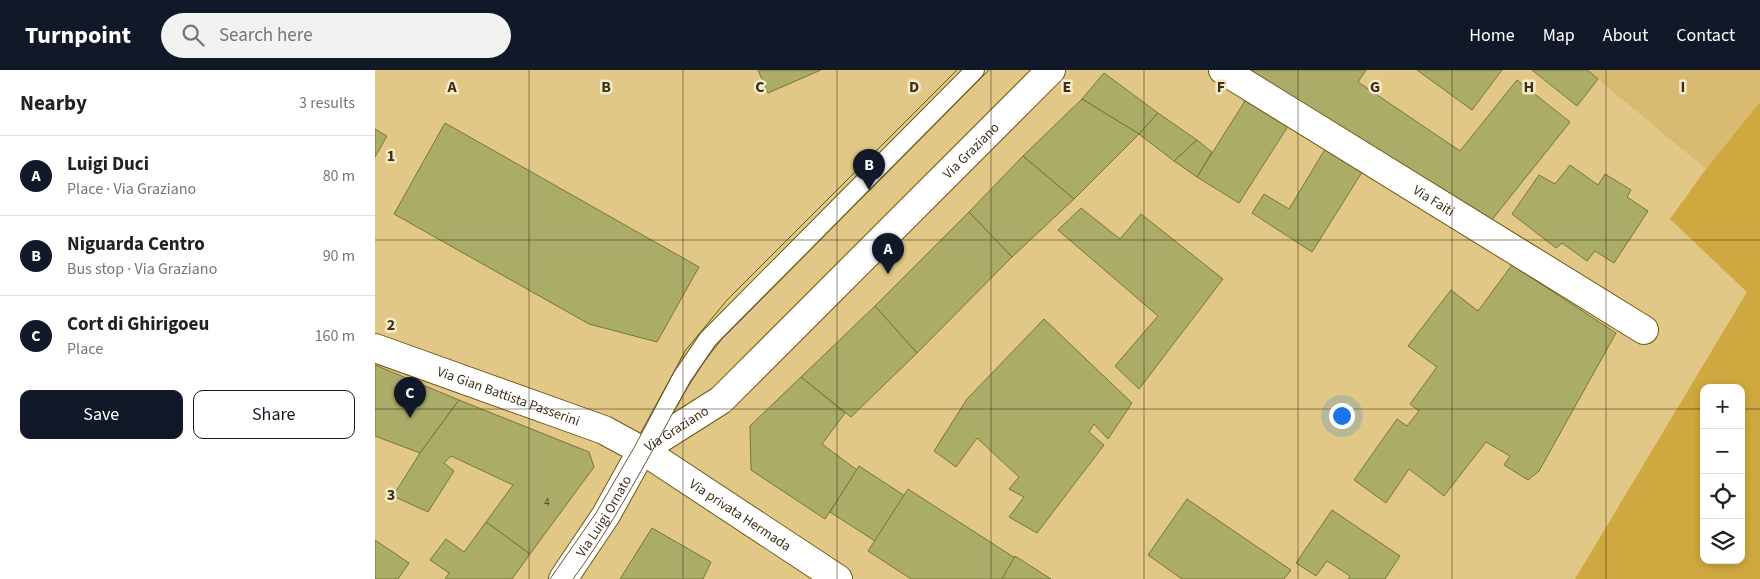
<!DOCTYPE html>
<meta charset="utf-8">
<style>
:root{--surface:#fff;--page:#f2f2f2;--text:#222;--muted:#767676;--line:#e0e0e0;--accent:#111827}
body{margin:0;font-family:"Source Sans 3",sans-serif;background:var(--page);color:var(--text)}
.controls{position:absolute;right:15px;bottom:15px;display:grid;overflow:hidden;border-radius:10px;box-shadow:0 2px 8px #0003}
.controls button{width:45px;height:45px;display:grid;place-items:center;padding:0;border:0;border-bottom:1px solid var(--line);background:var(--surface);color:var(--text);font:25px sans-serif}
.you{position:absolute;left:966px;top:345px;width:18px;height:18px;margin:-12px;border:4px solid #fff;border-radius:50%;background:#1a73e8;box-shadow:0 0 0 8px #1a73e833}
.badge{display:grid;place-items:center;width:32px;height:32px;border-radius:50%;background:var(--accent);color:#fff;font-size:16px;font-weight:700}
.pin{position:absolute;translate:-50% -41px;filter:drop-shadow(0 1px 2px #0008)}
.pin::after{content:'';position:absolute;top:26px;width:18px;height:15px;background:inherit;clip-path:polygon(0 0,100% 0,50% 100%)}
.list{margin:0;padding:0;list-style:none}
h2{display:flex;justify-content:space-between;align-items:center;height:65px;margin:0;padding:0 20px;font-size:21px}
h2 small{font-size:16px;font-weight:400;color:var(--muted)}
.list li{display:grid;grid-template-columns:32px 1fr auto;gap:15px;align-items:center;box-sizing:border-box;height:80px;padding:0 20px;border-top:1px solid var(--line)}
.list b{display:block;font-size:19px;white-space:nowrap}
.list p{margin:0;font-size:16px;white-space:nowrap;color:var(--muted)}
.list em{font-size:16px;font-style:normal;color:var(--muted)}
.actions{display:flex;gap:10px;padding:15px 20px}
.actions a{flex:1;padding:11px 0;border:1px solid var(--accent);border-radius:10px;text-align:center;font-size:18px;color:var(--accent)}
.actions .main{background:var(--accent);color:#fff}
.icon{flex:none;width:28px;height:28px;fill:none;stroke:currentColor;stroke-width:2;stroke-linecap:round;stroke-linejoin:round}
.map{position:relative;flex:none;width:1385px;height:509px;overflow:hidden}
header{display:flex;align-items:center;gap:30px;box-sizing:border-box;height:70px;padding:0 25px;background:var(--accent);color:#fff}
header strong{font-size:24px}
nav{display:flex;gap:28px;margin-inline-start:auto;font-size:18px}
.search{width:350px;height:45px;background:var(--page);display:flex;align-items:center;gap:12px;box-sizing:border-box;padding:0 18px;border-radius:28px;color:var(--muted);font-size:19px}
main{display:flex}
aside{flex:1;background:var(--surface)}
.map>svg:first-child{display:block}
.built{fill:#d8bb71}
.green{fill:#cfa93f;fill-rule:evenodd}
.building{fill:#acac69;stroke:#777734}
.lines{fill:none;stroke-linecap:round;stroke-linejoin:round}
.lane-casing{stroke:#705812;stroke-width:20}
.street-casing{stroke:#705812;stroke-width:30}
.secondary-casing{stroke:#705812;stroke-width:30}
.lane{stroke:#fff;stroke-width:18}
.street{stroke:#fff;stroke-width:28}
.secondary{stroke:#fff;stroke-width:28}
.tram{stroke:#635531;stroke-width:1}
.grid{fill:none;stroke:#3b3116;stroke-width:1;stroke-opacity:0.55}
.labels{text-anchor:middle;stroke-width:5;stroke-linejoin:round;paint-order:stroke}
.number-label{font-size:11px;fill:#57502b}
.street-label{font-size:14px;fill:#3b3116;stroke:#f7eaca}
.grid-label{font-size:16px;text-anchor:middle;font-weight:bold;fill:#3b3116;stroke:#f7eaca;stroke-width:5;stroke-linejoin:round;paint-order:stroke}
</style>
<header>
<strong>Turnpoint</strong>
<div class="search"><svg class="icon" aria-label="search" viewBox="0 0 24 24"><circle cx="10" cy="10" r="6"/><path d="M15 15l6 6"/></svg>Search here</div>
<nav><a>Home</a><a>Map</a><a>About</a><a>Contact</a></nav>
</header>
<main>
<aside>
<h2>Nearby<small>3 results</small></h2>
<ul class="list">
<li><span class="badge">A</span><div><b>Luigi Duci</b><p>Place · Via Graziano</p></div><em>80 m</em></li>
<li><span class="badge">B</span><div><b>Niguarda Centro</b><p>Bus stop · Via Graziano</p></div><em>90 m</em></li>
<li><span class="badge">C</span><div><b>Cort di Ghirigoeu</b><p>Place</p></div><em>160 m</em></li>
</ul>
<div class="actions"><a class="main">Save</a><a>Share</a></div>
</aside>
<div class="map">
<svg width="1385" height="509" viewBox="0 0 1385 509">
<rect width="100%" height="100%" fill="#e2c886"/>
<!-- built -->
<path class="built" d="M1212,0H1385V32L1331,99Z"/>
<!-- green -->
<path class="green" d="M1385,32V509H1200L1372,222L1295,149L1331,99ZM1329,318H1366V490H1329Z"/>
<!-- building -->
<g class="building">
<path d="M383,0H446L393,23Z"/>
<path d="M867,0H991L983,12L1085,81L1142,10L1195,52L1112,156Z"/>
<path d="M1042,0H1127L1097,40Z"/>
<path d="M1157,0H1212L1223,9L1202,36Z"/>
<path d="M729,3L783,43L764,64L707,29Z"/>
<path d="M875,23L917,50L864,133L822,107Z"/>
<path d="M707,29L764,64L699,129L648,86Z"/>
<path d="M783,43L822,70L799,91L764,64Z"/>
<path d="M70,53L324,197L282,272L214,254L19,144Z"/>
<path d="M0,59L12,66L0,87Z"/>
<path d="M822,70L837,82L822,107L799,91Z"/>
<path d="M952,76L989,99L937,182L877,143L889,124L914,139Z"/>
<path d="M648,86L699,129L637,187L594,142Z"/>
<path d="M1195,95L1223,115L1230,104L1256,120L1252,127L1273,141L1239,193L1220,181L1212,191L1187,173L1181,178L1137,144L1164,105L1180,114Z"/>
<path d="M706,138L745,169L766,144L848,209L764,319L740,296L783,246L683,160Z"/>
<path d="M594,142L637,187L542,283L500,236Z"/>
<path d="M1137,195L1241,263L1164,401L1153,410L1129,395L1135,386L1111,372L1069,426L1034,399L1011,433L979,410L1022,349L1032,356L1044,341L1035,334L1062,297L1033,276L1076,220L1103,241Z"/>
<path d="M500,236L542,283L476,347L426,307Z"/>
<path d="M669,249L757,333L733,369L719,354L714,362L729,375L662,463L634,447L649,427L634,419L644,407L602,368L581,397L559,381L592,329Z"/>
<path d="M0,295L84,330L45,383L0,366Z"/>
<path d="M426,307L470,343L447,374L482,400L450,449L376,400L375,356Z"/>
<path d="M84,330L214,382L219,397L155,484L111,452L138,415L76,386L69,393L79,401L53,442L18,426L45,383Z"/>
<path d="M484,396L530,426L500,471L455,442Z"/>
<path d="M533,419L640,488L627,509H536L493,481Z"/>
<path d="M812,429L916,500L909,509H807L773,485Z"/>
<path d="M957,440L1025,486L1010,509H973L975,506L952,491L941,506L921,493Z"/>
<path d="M111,452L155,484L137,509H70L74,503L55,490L71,469L89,482Z"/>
<path d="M277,458L336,492L328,509H245Z"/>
<path d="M0,470L34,493L23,509H0Z"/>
<path d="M640,486L676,509H627Z"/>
</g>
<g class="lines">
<!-- lane casing -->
<g class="lane-casing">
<path id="lane" d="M270,375L307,307L333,269L600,0"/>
</g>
<!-- street casing -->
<g class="street-casing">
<g id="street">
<path id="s1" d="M848,0L1269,260"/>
<path id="s2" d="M0,278L229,360L275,385L463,509"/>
</g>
</g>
<!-- secondary casing -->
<g class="secondary-casing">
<g id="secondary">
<path id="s3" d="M188,509L231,445L267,380L346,330L676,0"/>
</g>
</g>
<!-- lane -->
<use href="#lane" class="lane"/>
<!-- street -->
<use href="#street" class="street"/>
<!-- secondary -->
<use href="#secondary" class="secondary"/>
<!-- tram -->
<g class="tram">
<path d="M175,509L221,443L260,376L310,281L352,230L582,0"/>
<path d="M198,509C227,470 251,428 275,385C297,345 317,304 347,269L614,0"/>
</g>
</g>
<!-- grid -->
<path class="grid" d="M154,0V509M308,0V509M462,0V509M616,0V509M769,0V509M923,0V509M1077,0V509M1231,0V509M0,170H1385M0,339H1329M1366,339H1385"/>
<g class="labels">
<!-- number labels -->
<g class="number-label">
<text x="172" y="436">4</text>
</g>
<!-- street labels -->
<g class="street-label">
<text dy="5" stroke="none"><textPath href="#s3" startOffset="598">Via Graziano</textPath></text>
<text dy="5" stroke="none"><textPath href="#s1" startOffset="248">Via Faiti</textPath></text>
<text dy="5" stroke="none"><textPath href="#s2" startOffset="142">Via Gian Battista Passerini</textPath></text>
<text dy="5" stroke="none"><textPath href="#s3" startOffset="192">Via Graziano</textPath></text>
<text dy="5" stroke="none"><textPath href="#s2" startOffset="404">Via privata Hermada</textPath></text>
<text dy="5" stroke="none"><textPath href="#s3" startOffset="75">Via Luigi Ornato</textPath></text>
</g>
</g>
<g class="grid-label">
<text x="77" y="22">A</text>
<text x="231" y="22">B</text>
<text x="385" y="22">C</text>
<text x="539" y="22">D</text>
<text x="692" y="22">E</text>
<text x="846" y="22">F</text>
<text x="1000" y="22">G</text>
<text x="1154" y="22">H</text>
<text x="1308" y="22">I</text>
<text x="16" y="91">1</text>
<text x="16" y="260">2</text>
<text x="16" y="430">3</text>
</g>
</svg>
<div class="controls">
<button>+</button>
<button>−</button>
<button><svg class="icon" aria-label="locate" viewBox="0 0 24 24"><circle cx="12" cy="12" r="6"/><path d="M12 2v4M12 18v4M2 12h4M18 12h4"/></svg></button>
<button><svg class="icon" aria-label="layers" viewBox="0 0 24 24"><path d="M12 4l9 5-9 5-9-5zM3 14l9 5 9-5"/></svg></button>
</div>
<div class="you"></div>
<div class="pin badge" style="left:513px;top:204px">A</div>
<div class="pin badge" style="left:494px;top:120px">B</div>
<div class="pin badge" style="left:35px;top:348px">C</div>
</div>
</main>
